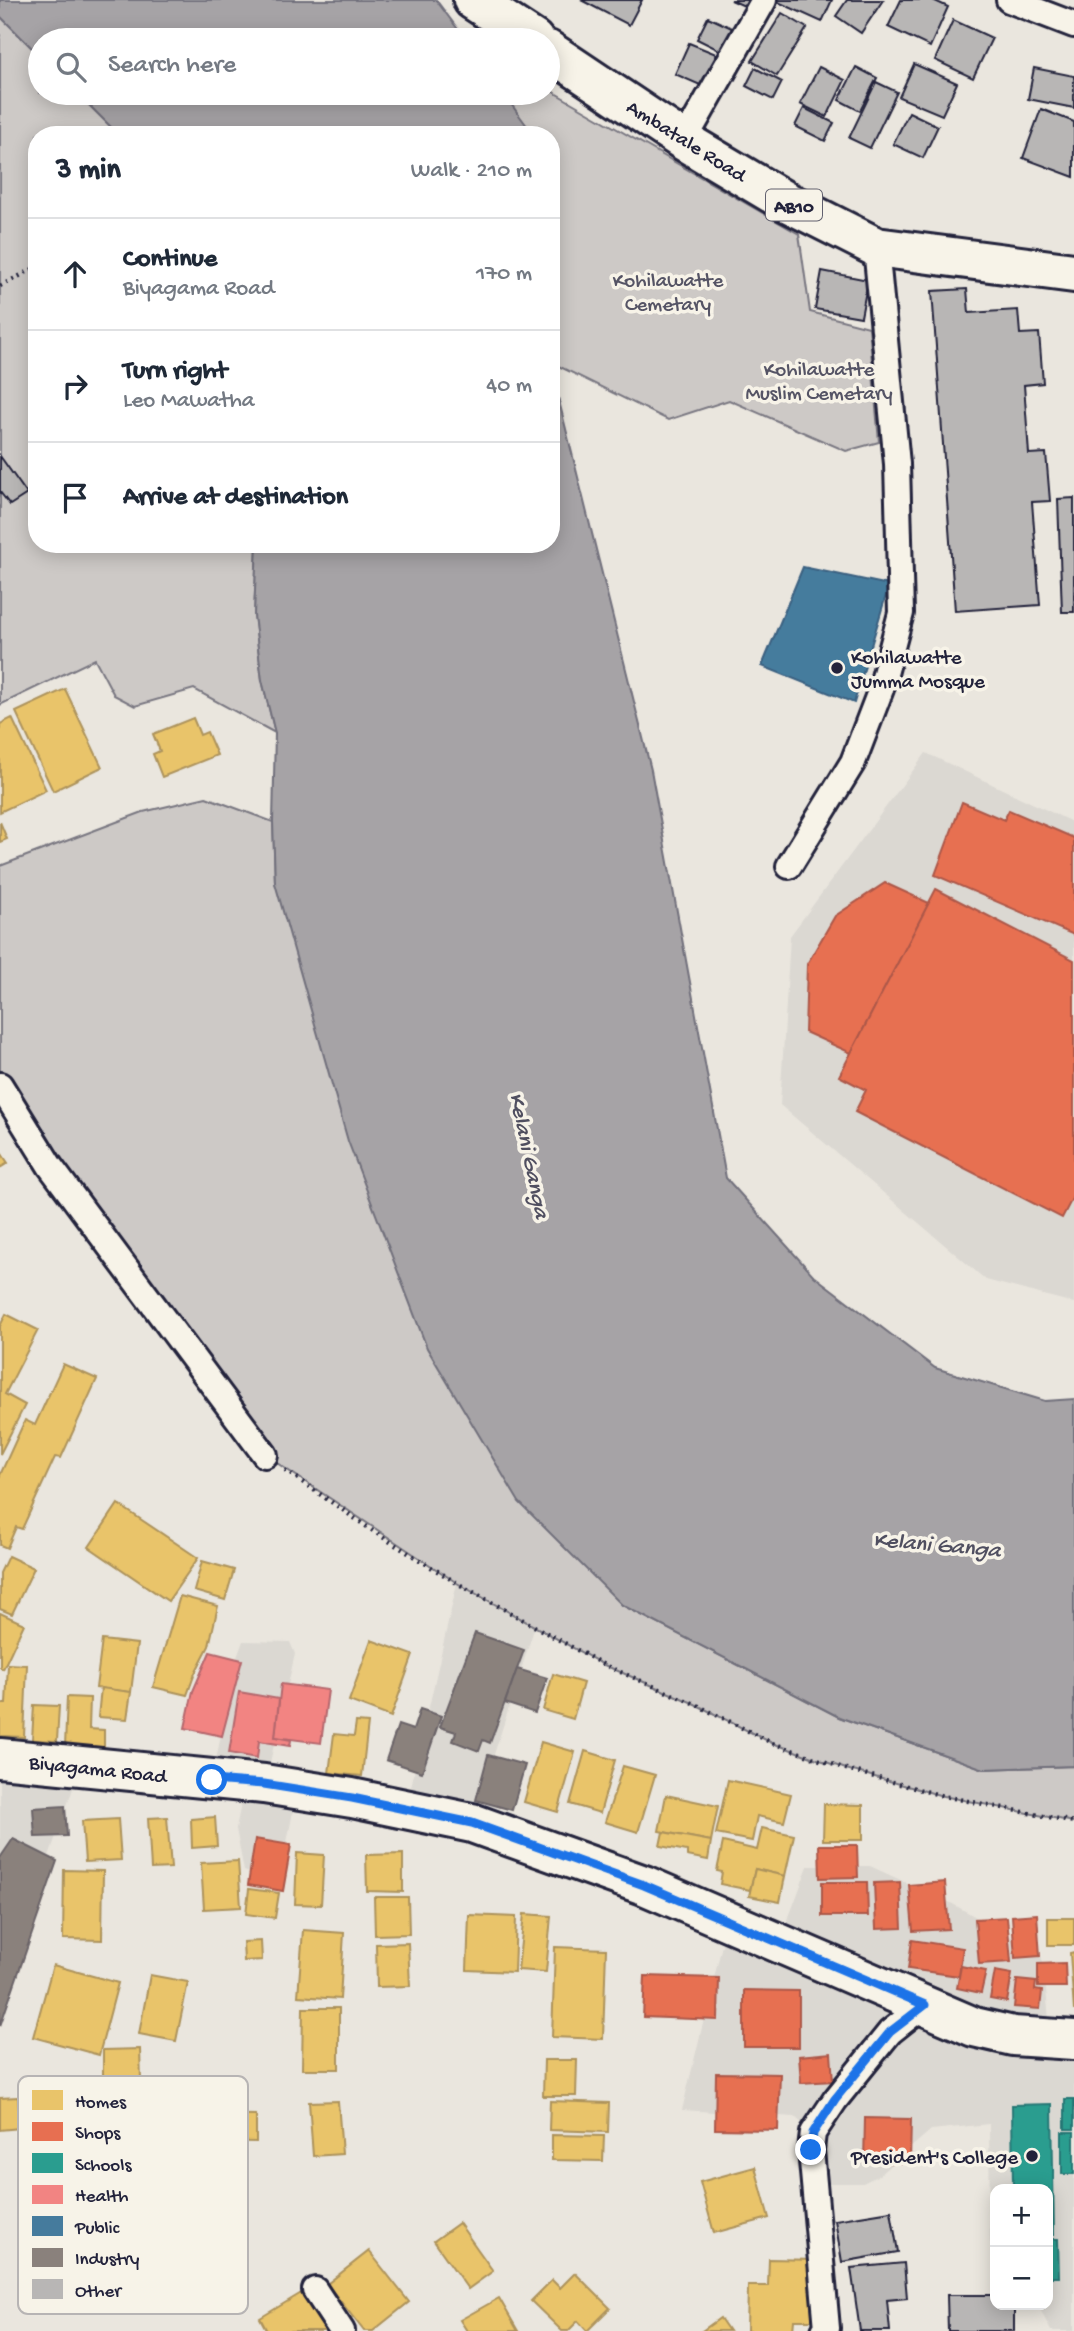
<!DOCTYPE html>
<meta charset="utf-8">
<style>
:root{--surface:#fff;--page:#f6f6f7;--text:#1f2937;--muted:#747a83;--line:#e0e1e3}
body{margin:0;font-family:"Gochi Hand",sans-serif;background:var(--page);color:var(--text)}
.controls{position:absolute;right:21px;bottom:21px;display:grid;overflow:hidden;border-radius:14px;box-shadow:0 4px 18px #0003}
.controls button{width:63px;height:63px;display:grid;place-items:center;padding:0;border:0;border-bottom:2px solid var(--line);background:var(--surface);color:var(--text);font:35px sans-serif}
.stop{position:absolute;width:21px;height:21px;margin:-16px;border:5px solid #1a73e8;border-radius:50%;background:#fff}
.stop.end{background:#1a73e8;border-color:#fff;box-shadow:0 2px 7px #0008}
.list{margin:0;padding:0;list-style:none}
h2{display:flex;justify-content:space-between;align-items:center;height:91px;margin:0;padding:0 28px;font-size:30px}
h2 small{font-size:23px;font-weight:400;color:var(--muted)}
.list li{display:grid;grid-template-columns:46px 1fr auto;gap:21px;align-items:center;box-sizing:border-box;height:112px;padding:0 28px;border-top:2px solid var(--line)}
.list b{display:block;font-size:26px;white-space:nowrap}
.list p{margin:0;font-size:23px;white-space:nowrap;color:var(--muted)}
.list em{font-size:23px;font-style:normal;color:var(--muted)}
.icon{flex:none;width:38px;height:38px;fill:none;stroke:currentColor;stroke-width:2;stroke-linecap:round;stroke-linejoin:round}
.map{position:relative;flex:none;width:1074px;height:2331px;overflow:hidden}
.search{position:absolute;background:var(--surface);box-shadow:0 4px 18px #0003;left:28px;top:28px;width:532px;height:77px;display:flex;align-items:center;gap:18px;box-sizing:border-box;padding:0 24px;border-radius:38px;color:var(--muted);font-size:26px}
.panel{position:absolute;background:var(--surface);box-shadow:0 4px 18px #0003;left:28px;top:126px;width:532px;height:427px;border-radius:28px}
.map>svg:first-child{display:block}
.built{fill:#dbd8d2}
.green{fill:#cdc9c6;stroke:#787680;stroke-width:2}
.water{fill:#a6a3a6;stroke:#716f7b;stroke-width:2}
.homes{fill:#e9c46a;stroke:#ad935c;stroke-width:2}
.shops{fill:#e76f51;stroke:#ac584a;stroke-width:2}
.schools{fill:#2a9d8f;stroke:#287876;stroke-width:2}
.health{fill:#f28482;stroke:#b4676d;stroke-width:2}
.public{fill:#457b9d;stroke:#3a6080;stroke-width:2}
.industry{fill:#8a817c;stroke:#6b6468;stroke-width:2}
.building{fill:#b8b6b5;stroke:#22223b;stroke-width:2}
.lines{fill:none;stroke-linecap:round;stroke-linejoin:round}
.minor-casing{stroke:#22223b;stroke-width:30}
.primary-casing{stroke:#22223b;stroke-width:44}
.path{stroke:#22223b;stroke-width:4.5;stroke-dasharray:2 5;stroke-linecap:butt}
.minor{stroke:#f7f3e8;stroke-width:24}
.primary{stroke:#f7f3e8;stroke-width:38}
.route{stroke:#1a73e8;stroke-width:9}
.poi-dot{fill:#22223b;stroke:#f7f3e8;stroke-width:2.5}
.labels{text-anchor:middle;stroke-width:7;stroke-linejoin:round;paint-order:stroke}
.shield{fill:#f7f3e8;stroke:#62616f;stroke-width:2}
.shield-label{font-size:19px;font-weight:bold;fill:#22223b}
.street-label{font-size:21px;fill:#22223b;stroke:#f7f3e8}
.park-label{font-size:21px;fill:#555465;stroke:#f7f3e8}
.poi-label{font-size:21px;fill:#22223b;stroke:#f7f3e8;text-anchor:start}
.water-label{font-size:23px;font-style:italic;fill:#504f60;stroke:#f7f3e8}
.key{fill:#f7f3e8;stroke:#b7b4b4;stroke-width:2}
.key-label{font-size:19px;fill:#22223b}
</style>
<div class="map">
<svg width="1074" height="2331" viewBox="0 0 1074 2331">
<rect width="100%" height="100%" fill="#eae6de"/>
<filter id="ink" filterUnits="userSpaceOnUse"><feTurbulence type="fractalNoise" baseFrequency=".0143" numOctaves="2"/><feDisplacementMap in="SourceGraphic" scale="14" xChannelSelector="R" yChannelSelector="G"/><feConvolveMatrix kernelMatrix="1 2 1 2 8 2 1 2 1" color-interpolation-filters="sRGB"/></filter>
<g filter="url(#ink)">
<!-- built -->
<g class="built">
<path d="M926,753L1074,823V1303L986,1280L780,1105L790,936Z"/>
<path d="M457,1583L535,1626L472,1823L406,1809Z"/>
<path d="M243,1641L290,1642L295,1654L265,1784L297,1791L280,1878L269,1879L244,1871L236,1829L245,1783L212,1780L236,1660Z"/>
<path d="M0,1758L81,1766L0,1994Z"/>
<path d="M808,1866H870L951,1903L1040,1953L1043,1962L1051,2038L1074,2040V2331H1051L1038,2305H1048V2189H995V2244L990,2242L989,2124L931,2130L879,2175L863,2183H828L813,2169V2133L795,2117L682,2110L724,1937L780,1941Z"/>
</g>
<!-- green -->
<g class="green">
<path d="M0,16L40,56V93H77L119,135H37V544H257L254,615L262,680L275,733L194,689L135,706L114,695L95,659L0,705Z"/>
<path d="M548,89L799,234L810,312L869,327L879,442L846,451L729,400L668,420L552,363L551,135H519L497,93H548Z"/>
<path d="M206,797L273,822L275,883L622,1605L839,1717L984,1769L1074,1766V1822L943,1796L846,1769L772,1743L693,1703L604,1665L457,1583L265,1455L0,1085V866L143,812Z"/>
</g>
<!-- water -->
<g class="water">
<path d="M0,0H436L466,40H40V56L0,16Z"/>
<path d="M77,93H503L530,130V135H119Z"/>
<path d="M551,369L651,770L726,1178L814,1276L935,1368L1045,1401L1074,1399V1766L984,1769L839,1717L622,1605L519,1502L427,1348L348,1141L275,883L273,822L275,733L262,680L254,615L257,544H551Z"/>
</g>
<!-- homes -->
<g class="homes">
<path d="M65,689L102,767L53,791L16,712Z"/>
<path d="M12,718L46,790L0,812V724Z"/>
<path d="M193,718L200,735L207,732L217,755L162,777L153,754L160,751L153,734Z"/>
<path d="M0,822L7,839L0,842Z"/>
<path d="M0,1151L8,1163L0,1168Z"/>
<path d="M6,1314L38,1330L5,1394L25,1405L0,1454V1326Z"/>
<path d="M63,1364L97,1379L61,1458L55,1457L22,1529L16,1527L7,1548L0,1545V1475L25,1420L35,1425Z"/>
<path d="M118,1504L198,1558L168,1601L89,1547Z"/>
<path d="M8,1556L34,1568L12,1614L0,1609V1573Z"/>
<path d="M202,1561L234,1570L225,1600L194,1591Z"/>
<path d="M180,1596L218,1606L209,1646L195,1673L187,1695L153,1687Z"/>
<path d="M0,1613L24,1624L3,1669L0,1667Z"/>
<path d="M102,1640L137,1644L131,1692L96,1688Z"/>
<path d="M371,1640L413,1655L391,1717L349,1701Z"/>
<path d="M8,1664L27,1665L24,1737L0,1736V1704H6Z"/>
<path d="M553,1674L583,1683L573,1719L543,1710Z"/>
<path d="M101,1688L131,1692L127,1719L98,1717Z"/>
<path d="M67,1697L90,1698L89,1729L104,1730V1748L65,1747Z"/>
<path d="M34,1705L59,1706L57,1741L32,1740Z"/>
<path d="M356,1722L368,1723L362,1776L329,1773L334,1734L354,1736Z"/>
<path d="M541,1742L575,1752L558,1812L524,1802Z"/>
<path d="M585,1751L615,1760L600,1813L570,1804Z"/>
<path d="M623,1766L655,1775L638,1832L605,1822Z"/>
<path d="M728,1780L791,1794L784,1822L757,1816L752,1841L716,1834Z"/>
<path d="M666,1795L718,1806L711,1841L659,1831Z"/>
<path d="M824,1804L863,1805V1840H823Z"/>
<path d="M167,1817L171,1868L151,1869L148,1818Z"/>
<path d="M215,1817L217,1846L192,1848L191,1819Z"/>
<path d="M118,1819L121,1860L85,1862L82,1821Z"/>
<path d="M762,1828L794,1835L785,1876L755,1869L750,1890L720,1884L722,1872L717,1871L723,1842L757,1850Z"/>
<path d="M663,1832L711,1841L708,1860L687,1856V1851L660,1846Z"/>
<path d="M297,1853L324,1855L321,1905L295,1904Z"/>
<path d="M403,1854V1892L367,1891L366,1855Z"/>
<path d="M238,1861L241,1907L204,1909L201,1863Z"/>
<path d="M755,1869L785,1876L780,1902L749,1896Z"/>
<path d="M64,1870L103,1871L102,1940L63,1939Z"/>
<path d="M249,1889L279,1893L275,1918L246,1914Z"/>
<path d="M374,1897H408L409,1934L375,1935Z"/>
<path d="M524,1914L551,1916L546,1972L518,1970Z"/>
<path d="M469,1915L516,1917L514,1972L467,1970Z"/>
<rect x="1048" y="1918" width="26" height="27"/>
<path d="M303,1930L344,1933L340,1999L298,1996Z"/>
<path d="M261,1941L262,1960L244,1961L243,1942Z"/>
<path d="M408,1943L410,1986L377,1987L376,1944Z"/>
<path d="M555,1947L606,1949L603,2039L552,2037Z"/>
<path d="M1074,1952V2011L1070,1953Z"/>
<path d="M53,1965L118,1983L99,2055L33,2037Z"/>
<path d="M150,1975L188,1982L176,2041L139,2034Z"/>
<path d="M303,2008H339V2069H302Z"/>
<path d="M140,2049L141,2080L103,2081V2050Z"/>
<path d="M544,2060H577L576,2096H543Z"/>
<path d="M18,2097L20,2128L0,2130V2098Z"/>
<path d="M338,2101L342,2154L313,2156L309,2102Z"/>
<path d="M550,2101L609,2103L608,2132L549,2130Z"/>
<path d="M200,2114L256,2115V2142L200,2141Z"/>
<path d="M552,2135L604,2136L603,2161L552,2160Z"/>
<path d="M755,2167L769,2218L714,2233L700,2182Z"/>
<path d="M459,2223L493,2271L468,2289L434,2241Z"/>
<path d="M369,2251L409,2302L373,2331H364L327,2284Z"/>
<path d="M769,2259L817,2260L816,2320H794L793,2331H747L748,2286H768Z"/>
<path d="M575,2273L610,2308L587,2331L578,2321L568,2331H562L531,2301L552,2280L560,2288Z"/>
<path d="M303,2292L327,2331H267L260,2318Z"/>
<path d="M499,2298L518,2331H467L460,2320Z"/>
<path d="M720,2318L729,2331H702Z"/>
</g>
<!-- shops -->
<g class="shops">
<path d="M962,802L1004,820L1009,810L1074,838V935L935,875Z"/>
<path d="M885,883L929,903L851,1053L805,1032L807,964L835,916Z"/>
<path d="M936,889L1074,960V1195L1062,1218L855,1112L866,1090L839,1076Z"/>
<path d="M255,1839L291,1845L283,1891L248,1885Z"/>
<path d="M819,1845H857L858,1877L820,1878Z"/>
<path d="M822,1882H867L868,1916H822Z"/>
<path d="M900,1882L902,1928L876,1929L874,1883Z"/>
<path d="M945,1882L949,1929L913,1931L909,1885Z"/>
<path d="M1037,1914L1040,1956L1015,1958L1012,1916Z"/>
<path d="M1007,1917L1011,1962L979,1964L975,1919Z"/>
<path d="M912,1940L963,1948L959,1976L908,1969Z"/>
<path d="M1065,1963L1066,1987H1038V1964Z"/>
<path d="M961,1966L986,1971L981,1993L957,1988Z"/>
<path d="M995,1971L1012,1974L1007,2002L990,1999Z"/>
<path d="M645,1976L719,1978L718,2020L643,2017Z"/>
<path d="M1017,1980L1036,1982L1035,1990L1042,1991L1040,2009L1014,2007Z"/>
<path d="M744,1990L799,1991V2047H744Z"/>
<path d="M831,2053L833,2081L801,2083L799,2056Z"/>
<path d="M716,2073L780,2074L778,2130L715,2129Z"/>
<path d="M865,2118L911,2119L910,2163L864,2162Z"/>
</g>
<!-- schools -->
<g class="schools">
<rect x="1065" y="2099" width="9" height="30"/>
<path d="M1052,2104L1054,2235H1048V2189H1013L1012,2105Z"/>
<rect x="1062" y="2132" width="12" height="42"/>
<path d="M1048,2239H1058L1059,2277H1048Z"/>
</g>
<!-- health -->
<g class="health">
<path d="M210,1652L242,1660L222,1736L185,1728L193,1691Z"/>
<path d="M281,1684L328,1690L321,1743L275,1737Z"/>
<path d="M239,1692L279,1699L275,1737L291,1740L290,1746L259,1741L257,1758L229,1753Z"/>
</g>
<!-- public -->
<path class="public" d="M803,567L889,585L854,703L762,666Z"/>
<!-- industry -->
<g class="industry">
<path d="M475,1633L524,1650L490,1743L483,1740L479,1751L453,1741L456,1732L440,1727Z"/>
<path d="M517,1669L547,1678L535,1713L505,1703Z"/>
<path d="M420,1709L441,1716L422,1772L386,1760L398,1725L413,1730Z"/>
<path d="M488,1755L525,1765L512,1810L476,1800Z"/>
<path d="M65,1806L67,1836L35,1837L33,1808Z"/>
<path d="M13,1839L57,1861L0,2026V1858Z"/>
</g>
<!-- building -->
<g class="building">
<path d="M581,0H642L629,25Z"/>
<path d="M731,0H755L751,9Z"/>
<path d="M779,0H832L822,22L778,2Z"/>
<path d="M847,0H883L861,33L836,16Z"/>
<path d="M901,0H933L948,7L930,47L888,27Z"/>
<path d="M782,13L807,28L777,76L752,61Z"/>
<path d="M708,17L734,29L723,52L697,39Z"/>
<path d="M953,20L992,38L973,78L935,60Z"/>
<path d="M689,43L721,56L707,88L675,74Z"/>
<path d="M914,64L957,83L942,115L899,97Z"/>
<path d="M819,67L845,80L827,117L800,104Z"/>
<path d="M856,67L877,78L860,111L839,100Z"/>
<path d="M755,68L782,82L773,100L746,86Z"/>
<path d="M1034,68L1074,76V108L1028,99Z"/>
<path d="M876,82L897,92L870,148L849,138Z"/>
<path d="M804,108L834,123L825,141L795,126Z"/>
<path d="M1041,109L1074,122V177L1023,158Z"/>
<path d="M909,112L938,126L923,158L893,144Z"/>
<path d="M822,271L868,280L861,317L815,309Z"/>
<path d="M967,289L969,313L1018,310L1020,334L1039,333L1043,383L1024,385L1029,454L1046,453L1050,501L1032,502L1040,605L955,611L932,291Z"/>
<path d="M0,456L27,494L10,505L0,492Z"/>
<path d="M1074,498V612H1062L1058,499Z"/>
<path d="M891,2211L898,2252L842,2262L835,2220Z"/>
<path d="M904,2263L907,2298L887,2300L890,2331H860L851,2268Z"/>
<path d="M947,2295H995V2305H1014V2331H948Z"/>
</g>
<g class="lines">
<!-- minor casing -->
<g class="minor-casing">
<g id="minor">
<path d="M1009,0L1074,25"/>
<path d="M684,141L764,0"/>
<path d="M789,866L853,762L881,689L901,613L897,464L876,247"/>
<path d="M0,1085L50,1166L265,1455"/>
<path d="M315,2290L342,2331"/>
<path d="M824,2331L827,2328L811,2150L813,2133L835,2100L890,2032L924,2005"/>
</g>
</g>
<!-- primary casing -->
<g class="primary-casing">
<g id="primary">
<path d="M473,0L534,40"/>
<path d="M548,50L684,141L785,201L876,247L1074,273"/>
<path d="M0,1758L264,1784L352,1798L472,1823L644,1885L974,2027L1013,2036L1074,2040"/>
</g>
</g>
<!-- path -->
<g class="path">
<path d="M0,286L37,267"/>
<path d="M285,1470L376,1533L457,1583L604,1665L693,1703L772,1743L846,1769L943,1796L1074,1822"/>
</g>
<!-- minor -->
<use href="#minor" class="minor"/>
<!-- primary -->
<use href="#primary" class="primary"/>
</g>
</g>
<g class="lines" filter="url(#ink)">
<!-- route -->
<path class="route" d="M212,1780L264,1784L352,1798L472,1823L644,1885L925,2005L890,2032L835,2099L813,2133L811,2150"/>
</g>
<!-- markers -->
<g class="poi-dot">
<circle cx="837" cy="668" r="7"/>
<circle cx="1032" cy="2156" r="7"/>
</g>
<g class="labels">
<!-- shield labels -->
<rect class="shield" x="766" y="189.5" width="56" height="31" rx="5"/>
<g class="shield-label">
<text x="794" y="212">AB10</text>
</g>
<!-- street labels -->
<g class="street-label">
<text transform="translate(687 140) rotate(32)" y="7">Ambatale Road</text>
<text transform="translate(98 1768) rotate(6)" y="7">Biyagama Road</text>
</g>
<!-- park labels -->
<g class="park-label">
<text x="668" y="286">Kohilawatte<tspan x="668" dy="24">Cemetary</tspan></text>
<text x="819" y="375">Kohilawatte<tspan x="819" dy="24">Muslim Cemetary</tspan></text>
</g>
<!-- poi labels -->
<g class="poi-label">
<text x="851" y="663">Kohilawatte<tspan x="851" dy="24">Jumma Mosque</tspan></text>
<text x="1018" y="2163" text-anchor="end">President's College</text>
</g>
<!-- water labels -->
<g class="water-label">
<text transform="translate(531 1155) rotate(78)" y="8">Kelani Ganga</text>
<text transform="translate(937 1543) rotate(5)" y="8">Kelani Ganga</text>
</g>
</g>
<!-- legend -->
<rect x="18" y="2076" width="230" height="238" rx="10" class="key"/>
<rect x="32" y="2090" width="31" height="20" fill="#e9c46a"/>
<rect x="32" y="2122" width="31" height="19" fill="#e76f51"/>
<rect x="32" y="2153" width="31" height="20" fill="#2a9d8f"/>
<rect x="32" y="2185" width="31" height="19" fill="#f28482"/>
<rect x="32" y="2216" width="31" height="20" fill="#457b9d"/>
<rect x="32" y="2248" width="31" height="19" fill="#8a817c"/>
<rect x="32" y="2279" width="31" height="20" fill="#b8b6b5"/>
<g class="key-label">
<text x="75" y="2107">Homes</text>
<text x="75" y="2138">Shops</text>
<text x="75" y="2170">Schools</text>
<text x="75" y="2201">Health</text>
<text x="75" y="2233">Public</text>
<text x="75" y="2264">Industry</text>
<text x="75" y="2296">Other</text>
</g>
</svg>
<div class="controls">
<button>+</button>
<button>−</button>
</div>
<div class="stop" style="left:212px;top:1780px"></div>
<div class="stop end" style="left:811px;top:2150px"></div>
<div class="search"><svg class="icon" aria-label="search" viewBox="0 0 24 24"><circle cx="10" cy="10" r="6"/><path d="M15 15l6 6"/></svg>Search here</div>
<section class="panel">
<h2>3 min<small>Walk · 210 m</small></h2>
<ul class="list">
<li><svg class="icon" aria-label="ahead" viewBox="0 0 24 24"><path d="M12 20V5M6 11l6-6 6 6"/></svg><div><b>Continue</b><p>Biyagama Road</p></div><em>170 m</em></li>
<li><svg class="icon" aria-label="right" viewBox="0 0 24 24"><path d="M7 20v-9h11M14 6l5 5-5 5"/></svg><div><b>Turn right</b><p>Leo Mawatha</p></div><em>40 m</em></li>
<li><svg class="icon" aria-label="arrive" viewBox="0 0 24 24"><path d="M6 21V4h12l-3 4 3 4H6"/></svg><div><b>Arrive at destination</b></div></li>
</ul>
</section>
</div>
